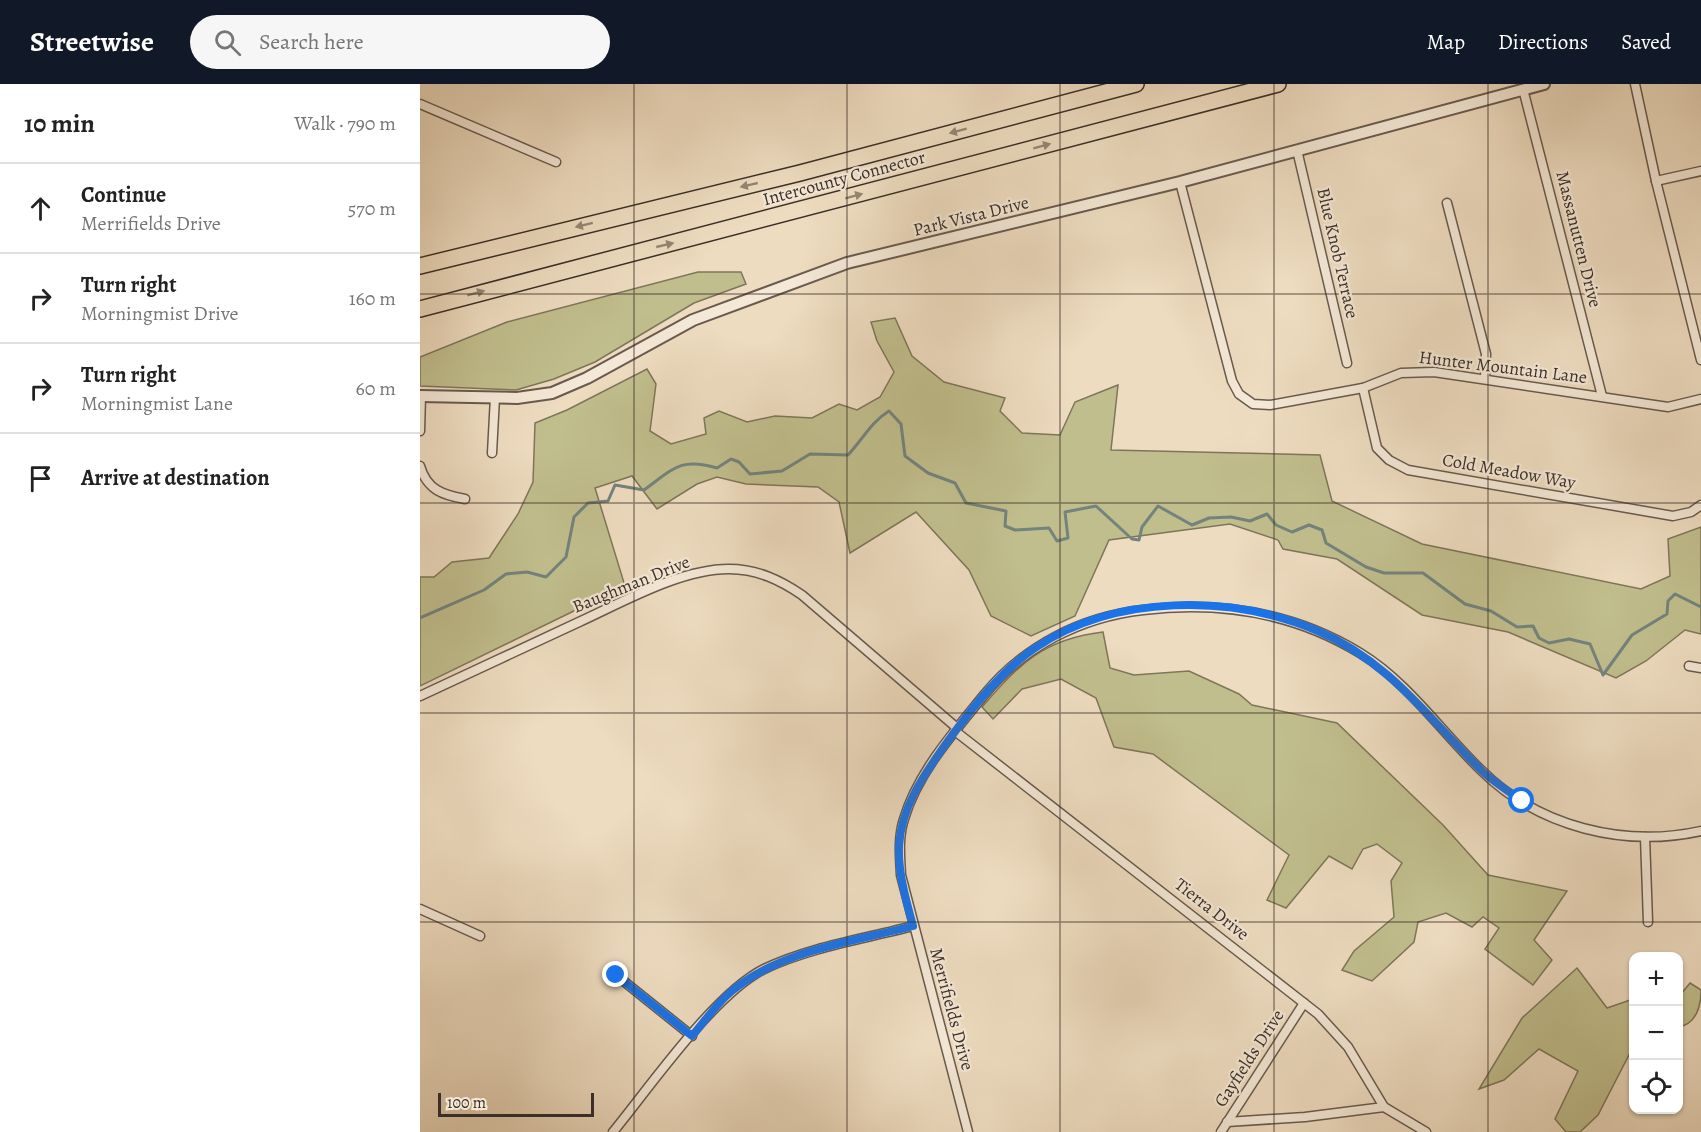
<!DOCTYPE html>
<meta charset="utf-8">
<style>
:root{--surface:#fff;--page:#f6f6f6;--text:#222;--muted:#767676;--line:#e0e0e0;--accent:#111827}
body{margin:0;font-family:Alegreya,serif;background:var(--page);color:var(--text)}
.controls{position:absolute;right:18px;bottom:18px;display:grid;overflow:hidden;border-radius:12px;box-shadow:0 2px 4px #0004}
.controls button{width:54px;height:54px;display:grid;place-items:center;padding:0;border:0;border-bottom:2px solid var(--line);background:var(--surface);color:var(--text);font:30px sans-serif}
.scale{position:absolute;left:18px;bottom:15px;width:156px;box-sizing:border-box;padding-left:6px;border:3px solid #3b2f28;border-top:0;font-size:16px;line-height:21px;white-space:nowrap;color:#3b2f28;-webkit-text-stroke:4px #f4e8d6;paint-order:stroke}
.stop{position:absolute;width:18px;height:18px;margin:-14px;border:4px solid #1a73e8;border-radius:50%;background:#fff}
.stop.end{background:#1a73e8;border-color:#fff;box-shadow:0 2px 6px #0008}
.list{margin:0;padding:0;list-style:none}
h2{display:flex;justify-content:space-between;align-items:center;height:78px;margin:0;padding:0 24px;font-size:26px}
h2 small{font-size:20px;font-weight:400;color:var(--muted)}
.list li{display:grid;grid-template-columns:39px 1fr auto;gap:18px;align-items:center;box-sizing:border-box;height:90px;padding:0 24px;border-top:2px solid var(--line)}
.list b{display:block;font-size:22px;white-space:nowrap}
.list p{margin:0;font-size:20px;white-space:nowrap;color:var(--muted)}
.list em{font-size:20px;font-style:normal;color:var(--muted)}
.icon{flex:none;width:33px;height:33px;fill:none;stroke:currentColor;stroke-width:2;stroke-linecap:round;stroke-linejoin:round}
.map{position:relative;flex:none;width:1281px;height:1048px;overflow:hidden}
header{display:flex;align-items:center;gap:36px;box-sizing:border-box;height:84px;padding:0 30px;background:var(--accent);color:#fff}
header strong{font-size:28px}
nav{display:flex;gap:33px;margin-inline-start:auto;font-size:21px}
.search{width:420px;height:54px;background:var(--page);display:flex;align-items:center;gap:15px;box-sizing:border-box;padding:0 21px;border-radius:33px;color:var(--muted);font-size:22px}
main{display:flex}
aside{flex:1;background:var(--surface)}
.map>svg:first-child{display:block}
.green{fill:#c1be8d;stroke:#7e765a;stroke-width:1.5}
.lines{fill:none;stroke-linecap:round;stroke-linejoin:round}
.stream{stroke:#73837d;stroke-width:3}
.minor-casing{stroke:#685a4e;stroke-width:11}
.tertiary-casing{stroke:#685a4e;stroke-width:14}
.motorway-casing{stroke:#3b2f28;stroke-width:18}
.minor{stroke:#f4e8d6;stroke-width:8}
.tertiary{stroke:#f4e8d6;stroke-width:10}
.motorway{stroke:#eedcc0;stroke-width:15}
.oneway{fill:#948674}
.route{stroke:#1a73e8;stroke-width:8}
.grid{fill:none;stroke:#3b2f28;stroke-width:1.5;stroke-opacity:0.55}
.labels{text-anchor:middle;stroke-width:4.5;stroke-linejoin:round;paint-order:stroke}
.street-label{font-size:18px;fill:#3b2f28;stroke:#f4e8d6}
</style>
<header>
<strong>Streetwise</strong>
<div class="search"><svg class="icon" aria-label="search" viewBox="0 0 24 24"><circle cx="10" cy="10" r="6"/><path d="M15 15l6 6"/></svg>Search here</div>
<nav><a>Map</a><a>Directions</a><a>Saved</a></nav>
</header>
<main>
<aside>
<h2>10 min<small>Walk · 790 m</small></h2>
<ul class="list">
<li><svg class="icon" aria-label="ahead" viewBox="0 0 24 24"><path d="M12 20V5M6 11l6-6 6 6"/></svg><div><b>Continue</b><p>Merrifields Drive</p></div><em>570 m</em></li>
<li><svg class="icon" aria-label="right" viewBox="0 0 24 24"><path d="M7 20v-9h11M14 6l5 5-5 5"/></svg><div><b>Turn right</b><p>Morningmist Drive</p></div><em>160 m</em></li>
<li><svg class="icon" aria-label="right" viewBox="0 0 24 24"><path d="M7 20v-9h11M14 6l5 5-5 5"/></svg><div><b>Turn right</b><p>Morningmist Lane</p></div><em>60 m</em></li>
<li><svg class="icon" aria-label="arrive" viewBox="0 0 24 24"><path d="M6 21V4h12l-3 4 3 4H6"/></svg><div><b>Arrive at destination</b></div></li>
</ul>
</aside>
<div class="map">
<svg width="1281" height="1048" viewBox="0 0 1281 1048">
<rect width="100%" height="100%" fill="#eedcc0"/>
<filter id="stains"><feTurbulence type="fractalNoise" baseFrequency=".00333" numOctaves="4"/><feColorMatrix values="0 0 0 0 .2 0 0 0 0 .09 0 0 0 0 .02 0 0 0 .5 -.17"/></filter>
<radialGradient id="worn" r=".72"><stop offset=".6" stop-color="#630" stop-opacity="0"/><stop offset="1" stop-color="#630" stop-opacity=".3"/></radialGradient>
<!-- green -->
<g class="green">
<path d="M278,188H321L326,200L274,219L175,278L134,295L96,306L0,302V273L87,238Z"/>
<path d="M475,234L492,272L524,298L585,314L580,327L602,349L640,351L655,318L698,301L691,366L900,371L912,417L1002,460L1221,505L1250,492L1248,455L1281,443V550L1265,546L1226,577L1196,594L1088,548L1002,531L917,475L863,465L858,456L810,440L689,456L655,532L611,552L571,532L549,486L496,428L430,469L419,418L398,403L326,400L297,393L277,400L237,425L212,392L175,404L205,502L0,602V493H14L32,478L69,474L98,430L113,398L115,339L147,326L227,285L236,300L230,347L251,360L286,350L284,334L299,327L327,338L355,332L392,334L419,320L437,326L460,313L474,288L457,257L451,238Z"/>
<path d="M683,548L690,584L714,591L769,587L819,610L832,621L917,639L1023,741L1068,791L1147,807L1114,856L1132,876L1113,901L1065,865L1079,844L1063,833L1052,843L1026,829L998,838L994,858L952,897L922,886L934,867L974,833L971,797L982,779L957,760L943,765L932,785L909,772L866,824L847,816L869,771L733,670L694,663L676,614L641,595L602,605L573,635L562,623C600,579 624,555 683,548Z"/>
<path d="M1157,884L1187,924L1213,915V963L1178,1031L1160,1048H1146L1135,1035L1158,987L1119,965L1084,996L1059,1005L1102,934Z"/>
<path d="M1270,899L1281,906C1281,922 1277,939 1259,943V909L1261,910Z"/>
</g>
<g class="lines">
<!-- stream -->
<path class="stream" d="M0,534L64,506L86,490L107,488L126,493L146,473L154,433L168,419L188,417L195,401L224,406C253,385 260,373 297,384L311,375L319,378L330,390L362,387L390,370L428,371C443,355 451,338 469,327L481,340L485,372L508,389L535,399L546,419L586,427L585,442L595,446L629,444L637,457L648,454L645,428L676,422L712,455L719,456L722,443L738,422L772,441L789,434L811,433L830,437L847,430L856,441L872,448L889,441L902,446L906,459L946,483L964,489H1003L1045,520L1071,527L1097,543L1113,542L1119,554L1129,559L1149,555L1170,560L1183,591L1212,551L1247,530L1248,517L1255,510L1281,523"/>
<!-- minor casing -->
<g class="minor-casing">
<g id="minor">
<path d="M1215,0L1236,97L1281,276"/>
<path d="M1103,5L1182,312"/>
<path d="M0,20L136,78"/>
<path d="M877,66L927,279"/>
<path d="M1236,97L1281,87"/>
<path d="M760,98L812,297L819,310L833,320L850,321L943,304L981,289L1014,288L1248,323L1281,315"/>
<path d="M1027,119L1066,270L1065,295"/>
<path d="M943,304L957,364L969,376L988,386L1253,432L1271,428L1281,421"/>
<path d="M0,347L1,312"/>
<path d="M72,369L75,313"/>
<path d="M0,382C7,406 23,411 45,415"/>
<path d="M1269,582L1281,584"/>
<path d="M0,612C53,587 106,563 159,538C203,518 260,485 309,485C337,485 360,496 382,511L537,644"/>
<path d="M535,647L898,930L928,963L964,1023L1006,1048"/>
<path d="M1225,753L1228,838"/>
<path d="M0,825L60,852"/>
<path d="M196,891L272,952"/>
<path d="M807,1038L885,1033L964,1023"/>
<path d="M193,1048C230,1003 294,910 344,885C390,863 444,855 493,842"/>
<path d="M548,1048L481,791C480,772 478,753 484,735C498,688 534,648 564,611C604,562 661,533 723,526C800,517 873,528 940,569C989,599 1021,648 1062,687C1119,743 1204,764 1281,747"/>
<path d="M801,1048L884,919"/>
</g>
</g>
<!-- tertiary casing -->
<g class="tertiary-casing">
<path id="tertiary" d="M0,312L97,314L132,309L167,294L273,236L427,179L760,98L1124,0"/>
</g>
<!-- motorway casing -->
<g class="motorway-casing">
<g id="motorway">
<path d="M0,182L380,89L716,0"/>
<path d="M0,225L858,0"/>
</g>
</g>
<!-- minor -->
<use href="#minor" class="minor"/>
<!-- tertiary -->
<use href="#tertiary" class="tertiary"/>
<!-- motorway -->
<use href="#motorway" class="motorway"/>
</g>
<!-- one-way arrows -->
<defs><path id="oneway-solid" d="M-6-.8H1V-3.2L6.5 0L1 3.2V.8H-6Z" transform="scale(1.5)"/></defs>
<g class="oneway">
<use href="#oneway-solid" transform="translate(538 47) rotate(165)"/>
<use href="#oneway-solid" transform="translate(622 62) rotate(-15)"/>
<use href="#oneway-solid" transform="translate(329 101) rotate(167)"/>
<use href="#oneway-solid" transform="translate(434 112) rotate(-15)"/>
<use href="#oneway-solid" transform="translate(164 141) rotate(166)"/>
<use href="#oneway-solid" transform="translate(245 161) rotate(-13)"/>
<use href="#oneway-solid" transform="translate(56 209) rotate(-15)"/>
</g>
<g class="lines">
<!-- route -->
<path class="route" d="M196,891L272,952C285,937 297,919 312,907C361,866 432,858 493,842C486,816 478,789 479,762C481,722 506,688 528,657C553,623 580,588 615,564C695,510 811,510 898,547C970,578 1008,634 1062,687C1073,698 1089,707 1102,717"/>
</g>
<!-- grid -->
<path class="grid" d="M214,0V1048M427,0V1048M640,0V1048M854,0V1048M1068,0V1048M0,210H1281M0,419H1281M0,629H1281M0,838H1281"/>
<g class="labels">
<!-- street labels -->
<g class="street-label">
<text transform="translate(424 94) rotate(-15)" y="6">Intercounty Connector</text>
<text transform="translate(551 132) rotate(-14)" y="6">Park Vista Drive</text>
<text transform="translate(1159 155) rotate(76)" y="6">Massanutten Drive</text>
<text transform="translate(918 169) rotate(77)" y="6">Blue Knob Terrace</text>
<text transform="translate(1083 283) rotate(7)" y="6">Hunter Mountain Lane</text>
<text transform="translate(1089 387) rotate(10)" y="6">Cold Meadow Way</text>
<text transform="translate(211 500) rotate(-22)" y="6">Baughman Drive</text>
<text transform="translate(792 825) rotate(38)" y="6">Tierra Drive</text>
<text transform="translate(532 925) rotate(75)" y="6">Merrifields Drive</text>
<text transform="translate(829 974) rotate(-57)" y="6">Gayfields Drive</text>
</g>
</g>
<rect width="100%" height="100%" filter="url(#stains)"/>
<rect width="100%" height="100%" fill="url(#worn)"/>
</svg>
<div class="controls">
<button>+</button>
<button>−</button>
<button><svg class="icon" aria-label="locate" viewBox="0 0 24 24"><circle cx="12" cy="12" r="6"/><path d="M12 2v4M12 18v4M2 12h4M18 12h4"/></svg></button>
</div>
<div class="scale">100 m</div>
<div class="stop" style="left:1102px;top:717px"></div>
<div class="stop end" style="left:196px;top:891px"></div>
</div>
</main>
